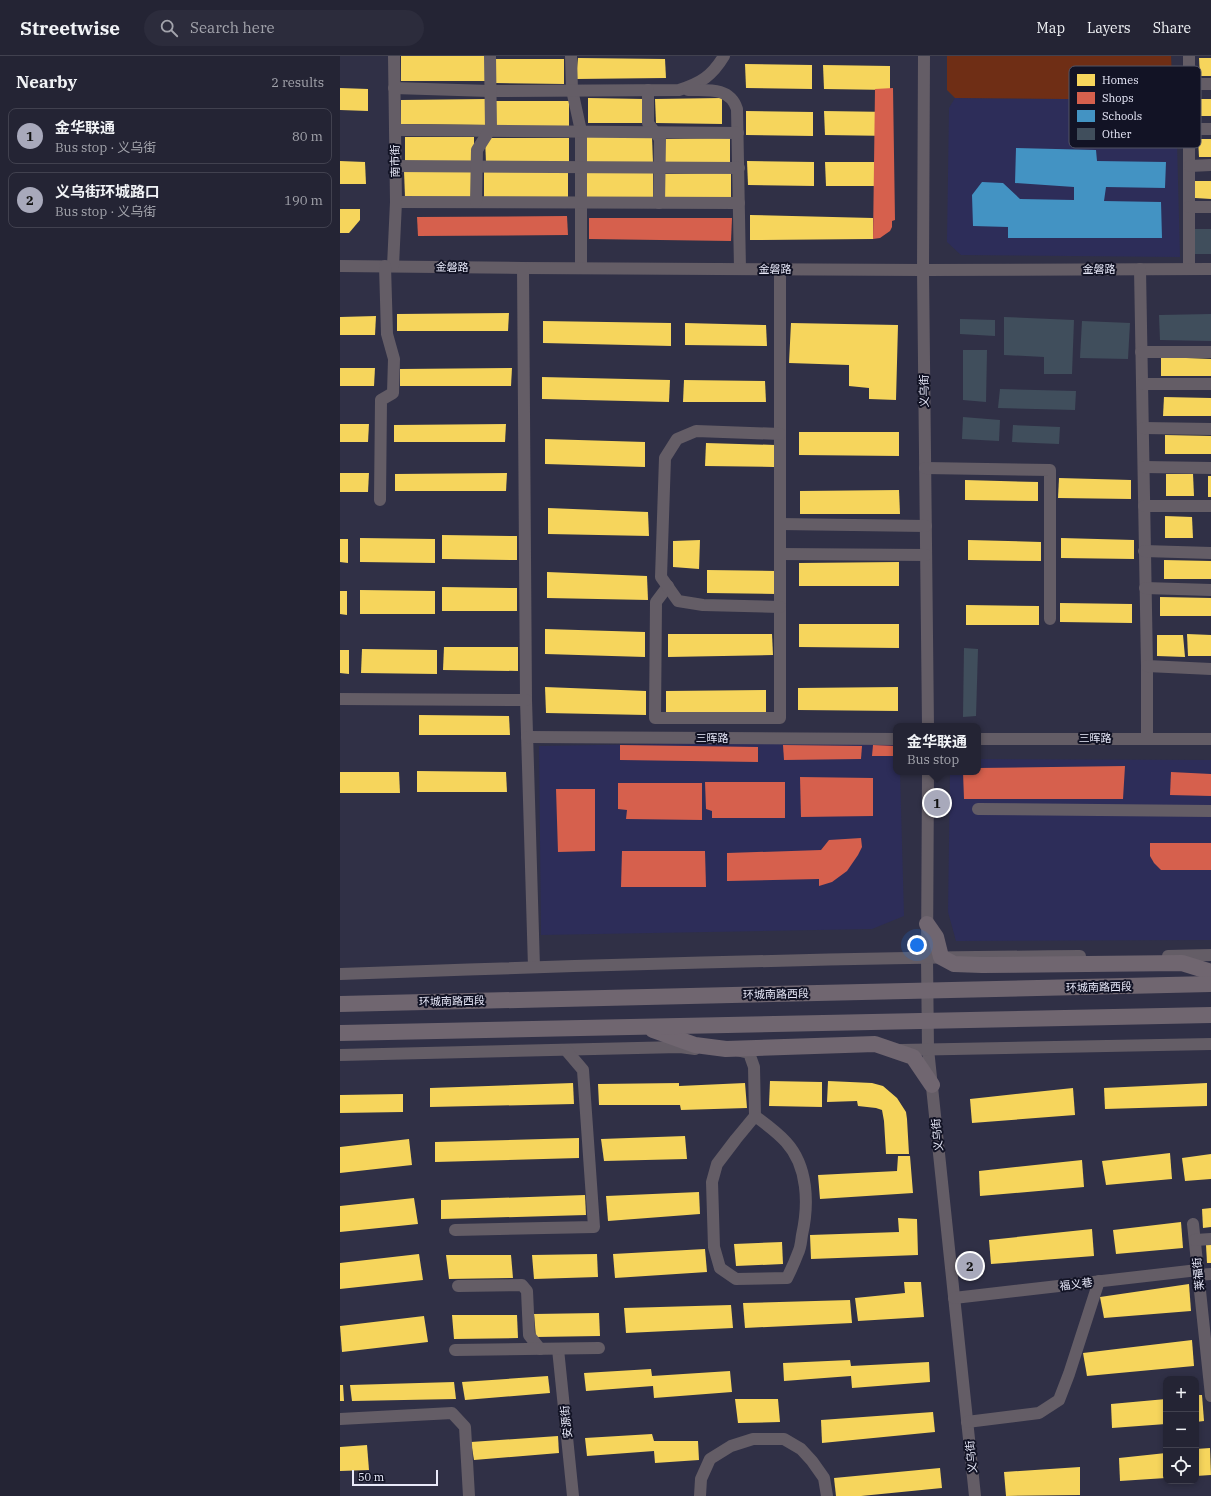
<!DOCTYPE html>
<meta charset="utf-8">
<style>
:root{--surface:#242434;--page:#2c2c3c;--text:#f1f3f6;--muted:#a3a4ac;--line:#41414f;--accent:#a8a9bb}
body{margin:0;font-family:"IBM Plex Serif","Noto Sans SC",serif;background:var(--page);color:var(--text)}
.controls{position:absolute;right:12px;bottom:12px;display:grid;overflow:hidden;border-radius:8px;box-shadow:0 2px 6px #0003}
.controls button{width:36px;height:36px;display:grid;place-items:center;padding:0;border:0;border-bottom:1px solid var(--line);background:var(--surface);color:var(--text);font:20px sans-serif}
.scale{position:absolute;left:12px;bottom:10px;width:86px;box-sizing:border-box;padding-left:4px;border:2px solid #e9eafa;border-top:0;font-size:11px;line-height:14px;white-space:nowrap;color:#e9eafa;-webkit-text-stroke:3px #121325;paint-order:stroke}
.you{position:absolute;left:577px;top:889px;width:14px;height:14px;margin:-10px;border:3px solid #fff;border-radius:50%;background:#1a73e8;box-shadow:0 0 0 6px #1a73e833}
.badge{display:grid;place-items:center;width:26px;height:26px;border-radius:50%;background:var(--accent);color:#111;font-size:13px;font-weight:700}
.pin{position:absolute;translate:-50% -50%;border:2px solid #fff;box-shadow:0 1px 4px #0006}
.popup{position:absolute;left:553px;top:667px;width:88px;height:52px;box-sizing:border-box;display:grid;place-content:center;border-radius:8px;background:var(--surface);filter:drop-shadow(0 1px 3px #0005);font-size:13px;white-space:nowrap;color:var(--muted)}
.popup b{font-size:15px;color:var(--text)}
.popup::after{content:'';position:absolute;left:50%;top:100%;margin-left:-8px;border:8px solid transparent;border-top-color:var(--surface)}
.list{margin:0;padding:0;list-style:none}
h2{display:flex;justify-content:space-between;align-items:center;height:52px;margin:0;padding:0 16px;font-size:17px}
h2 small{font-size:13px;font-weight:400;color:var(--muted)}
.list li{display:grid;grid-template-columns:26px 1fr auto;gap:12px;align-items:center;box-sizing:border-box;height:56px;margin:0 8px 8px;padding:0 8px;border:1px solid var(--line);border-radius:8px}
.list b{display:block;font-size:15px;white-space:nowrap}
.list p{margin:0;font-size:13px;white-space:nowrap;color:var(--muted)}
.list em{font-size:13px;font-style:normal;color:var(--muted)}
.icon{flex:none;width:22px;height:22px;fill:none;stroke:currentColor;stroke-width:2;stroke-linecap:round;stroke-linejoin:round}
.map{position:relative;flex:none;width:871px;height:1440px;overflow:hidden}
header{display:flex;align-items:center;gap:24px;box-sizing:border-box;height:56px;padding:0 20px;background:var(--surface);border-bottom:1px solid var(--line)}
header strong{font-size:19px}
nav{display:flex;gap:22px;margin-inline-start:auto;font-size:14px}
.search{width:280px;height:36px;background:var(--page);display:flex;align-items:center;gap:10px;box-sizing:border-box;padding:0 14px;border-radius:22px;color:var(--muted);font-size:15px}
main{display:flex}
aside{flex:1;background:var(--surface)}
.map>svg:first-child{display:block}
.built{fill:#2d2d59}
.green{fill:#6f2e15}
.homes{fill:#f6d55c}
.shops{fill:#d6604d}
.schools{fill:#4393c3}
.building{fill:#404e5c}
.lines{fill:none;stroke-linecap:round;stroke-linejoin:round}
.minor{stroke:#645d66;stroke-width:12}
.major{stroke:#706670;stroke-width:16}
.labels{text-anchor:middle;stroke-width:4;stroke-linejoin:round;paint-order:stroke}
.street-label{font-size:11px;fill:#e9eafa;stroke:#121325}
.key{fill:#121325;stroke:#525465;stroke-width:1}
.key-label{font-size:11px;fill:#e9eafa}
</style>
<header>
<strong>Streetwise</strong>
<div class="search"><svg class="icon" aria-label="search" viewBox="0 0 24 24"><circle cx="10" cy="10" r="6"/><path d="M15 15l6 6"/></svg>Search here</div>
<nav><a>Map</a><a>Layers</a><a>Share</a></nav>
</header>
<main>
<aside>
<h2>Nearby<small>2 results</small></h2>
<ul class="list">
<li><span class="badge">1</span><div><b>金华联通</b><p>Bus stop · 义乌街</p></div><em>80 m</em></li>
<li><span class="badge">2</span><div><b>义乌街环城路口</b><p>Bus stop · 义乌街</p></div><em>190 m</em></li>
</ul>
</aside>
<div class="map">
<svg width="871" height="1440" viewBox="0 0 871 1440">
<rect width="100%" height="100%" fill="#303046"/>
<!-- built -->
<g class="built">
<path d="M615,42L821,44L836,48L840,201L621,199L607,186L609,52Z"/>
<path d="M556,684V716H560L564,860L532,873L201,879L199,690Z"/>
<path d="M638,703L871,704V884L616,885L608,856L610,717L611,716H638Z"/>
</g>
<!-- green -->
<path class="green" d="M607,0H831L833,41L821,44L615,42L607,34Z"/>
<!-- homes -->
<g class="homes">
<rect x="61" y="0" width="84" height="25"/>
<path d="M238,2L325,3L326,22L236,23Z"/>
<path d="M859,2H871V20H860Z"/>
<path d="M155,3H224V28L156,27Z"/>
<path d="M405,8L472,9V33L406,32Z"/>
<path d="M483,9L550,10V34L484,33Z"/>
<path d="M0,32L28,33V55L0,54Z"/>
<path d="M248,42L304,43L303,67H248Z"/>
<path d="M382,42V68L316,67L315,43Z"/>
<path d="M145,43V69L61,68V44Z"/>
<rect x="861" y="43" width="10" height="17"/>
<rect x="156" y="45" width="73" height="25"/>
<path d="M406,55L473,56V80L406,79Z"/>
<path d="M484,55L551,56V80L485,79Z"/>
<path d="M244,80L312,81L313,107L245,106Z"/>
<path d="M65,81H134V106L65,105Z"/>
<path d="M145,82H229V107H146Z"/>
<path d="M390,82V107H324L323,83Z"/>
<path d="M858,83H871V101H859Z"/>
<path d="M0,105L25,106L26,128H0Z"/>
<path d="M407,105L474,106V130L408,129Z"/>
<path d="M485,106H553V130H486Z"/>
<path d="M64,115L132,116V141H65Z"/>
<rect x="144" y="116" width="84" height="25"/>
<path d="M245,116H313V142L246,141Z"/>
<path d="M391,117V143L325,142L324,118Z"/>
<path d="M854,125H871V143L855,142Z"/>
<path d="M0,153H20V164L9,177H0Z"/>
<path d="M410,159L533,162V183L410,184Z"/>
<path d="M169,257L168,275H57V258Z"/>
<path d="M36,260L35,279H0V261Z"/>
<path d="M203,265L331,267V290L203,287Z"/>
<path d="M345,267L426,269L427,290L345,289Z"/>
<path d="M451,267L558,269L556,344L529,343V332L509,330V309L449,307Z"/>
<path d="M821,301L871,303V320H821Z"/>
<path d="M0,312H35L34,330H0Z"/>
<path d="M172,312L171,330H60V313Z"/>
<path d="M202,321L330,324L329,346L202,343Z"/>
<path d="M344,324L425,325L426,346H343Z"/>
<path d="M824,341L871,342V360H823Z"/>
<path d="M0,368H29L28,386H0Z"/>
<path d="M166,368L165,386H54V369Z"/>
<path d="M459,376H559V400L459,399Z"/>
<path d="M825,379L871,380V398H825Z"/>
<path d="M205,383L305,386V411L205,408Z"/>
<path d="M366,387L435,389L434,411L365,410Z"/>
<path d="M0,417H29L28,436H0Z"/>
<path d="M167,417L166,435H55V418Z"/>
<path d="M826,418H853L854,440H826Z"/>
<rect x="868" y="420" width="3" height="21"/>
<path d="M719,422L791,424V443L718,442Z"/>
<path d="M625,424L698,426V445L625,444Z"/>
<path d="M559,434L560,458H460V435Z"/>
<path d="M208,452L308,456L309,480L208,478Z"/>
<path d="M825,460L852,461L853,482H825Z"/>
<path d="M102,479L177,480V504L102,503Z"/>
<path d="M20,482L95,483V507L20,506Z"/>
<path d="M721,482L794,484V503L721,502Z"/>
<path d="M0,483H8V507L0,506Z"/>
<path d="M360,484L359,513L333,511V485Z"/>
<path d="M628,484L701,486V505L628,504Z"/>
<path d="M824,504L871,505V523H824Z"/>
<path d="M559,506V530H459V507Z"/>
<path d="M367,514L436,515V538L367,537Z"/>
<path d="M207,516L307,520L308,544L207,542Z"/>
<path d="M102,531L177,532V555H102Z"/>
<path d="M20,534L95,535V558H20Z"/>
<path d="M0,535H7V559L0,558Z"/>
<path d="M820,541L871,542V560H820Z"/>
<path d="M720,547L792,548V567L720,566Z"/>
<path d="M626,549L699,550V569H626Z"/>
<path d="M459,568H559V592L459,591Z"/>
<path d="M205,573L305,576V601L205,598Z"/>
<path d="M328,578H432L433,599L328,601Z"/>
<path d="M847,578L871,579V600H848Z"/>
<path d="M817,579H843L845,601L817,600Z"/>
<path d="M104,591H178V615L103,614Z"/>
<path d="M22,593L97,594V618L21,617Z"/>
<path d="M0,594H9V618L0,617Z"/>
<path d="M205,631L306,635V659L206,657Z"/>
<path d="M558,631V655L458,654V632Z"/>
<path d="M426,634V658L326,657V635Z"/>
<path d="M79,659L169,660L170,679H79Z"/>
<path d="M77,715L166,716L167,736H77Z"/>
<path d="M0,716H59L60,737H0Z"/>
<path d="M430,1025L482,1026V1051L429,1050Z"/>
<path d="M488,1025L532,1027L543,1030L557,1042L566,1056L567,1063L569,1098H546L544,1065L542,1054L536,1052L518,1050L517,1045L487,1046Z"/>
<path d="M233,1027L234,1048L90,1051V1032Z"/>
<path d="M339,1027V1030L405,1027L407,1052L341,1054L340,1049H259L258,1028Z"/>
<path d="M867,1027V1050L765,1053L764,1032Z"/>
<path d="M733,1032L735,1059L632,1067L630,1043Z"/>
<path d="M63,1038V1056L0,1057V1039Z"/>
<path d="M345,1080L347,1103L264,1105L261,1083Z"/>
<path d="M239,1082V1102L95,1106V1086Z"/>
<path d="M69,1083L72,1109L0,1117V1091Z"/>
<path d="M830,1097L832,1123L766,1129L762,1105Z"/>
<path d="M871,1098V1123L845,1125L842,1102Z"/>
<path d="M558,1100H570L573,1137L480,1143L478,1119L557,1115Z"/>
<path d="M742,1104L744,1131L640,1140L639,1115Z"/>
<path d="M359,1136L360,1158L268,1165L266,1140Z"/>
<path d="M245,1139L246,1159L101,1163V1144Z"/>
<path d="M74,1142L78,1168L0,1176V1150Z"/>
<path d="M871,1152V1171L863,1172L862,1153Z"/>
<path d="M558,1162L577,1163L578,1199L471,1203L470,1179L559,1176Z"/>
<path d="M841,1166L843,1192L776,1198L773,1174Z"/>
<path d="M752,1173L754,1200L651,1208L649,1184Z"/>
<path d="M442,1186L443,1208L396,1210L394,1188Z"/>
<path d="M871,1188V1207H867L866,1189Z"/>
<path d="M365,1193L367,1216L275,1222L273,1198Z"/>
<path d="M79,1198L83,1224L0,1233V1207Z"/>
<path d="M257,1198L258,1221L194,1223L192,1199Z"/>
<path d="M106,1199H171L173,1222L109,1223Z"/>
<path d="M564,1226H581L584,1261L518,1265L515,1242L565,1237Z"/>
<path d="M849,1228L851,1255L764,1262L760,1241Z"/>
<path d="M510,1244L512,1267L405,1272L403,1247Z"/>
<path d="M391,1249L393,1272L286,1277L284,1252Z"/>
<path d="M259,1257L260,1280L196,1281L194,1258Z"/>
<path d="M112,1259H177L178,1282L114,1283Z"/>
<path d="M84,1260L88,1286L2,1296L0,1270Z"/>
<path d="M852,1284L854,1310L747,1320L743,1297Z"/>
<path d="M510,1304L511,1310L589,1306L590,1326L512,1332L511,1320L444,1325L443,1307Z"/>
<path d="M311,1313L312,1320L390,1315L392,1336L314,1342L313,1330L246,1335L244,1317Z"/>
<path d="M208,1320L210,1337L125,1344L122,1326Z"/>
<path d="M114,1326L116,1343L12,1345L10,1329Z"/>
<path d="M0,1329H3L4,1345H0Z"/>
<path d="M856,1339H862L864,1365L856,1366Z"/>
<path d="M395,1343H438L440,1366L398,1367Z"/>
<path d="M826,1343V1368L772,1372L771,1348Z"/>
<path d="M593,1356L595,1376L482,1387L481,1364Z"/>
<path d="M312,1378L314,1385H358L359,1404L315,1407L314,1395L247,1400L245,1382Z"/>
<path d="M218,1380L219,1397L134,1404L131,1386Z"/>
<path d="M27,1389L29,1414L0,1415V1391Z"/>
<path d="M870,1392L871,1419L856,1420V1393Z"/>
<path d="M826,1397V1422L780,1425L779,1402Z"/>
<path d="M740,1411V1439L666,1440L664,1416Z"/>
<path d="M600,1412L602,1432L521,1440H496L494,1422Z"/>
</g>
<!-- shops -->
<g class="shops">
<path d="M553,32L555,164L552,165V171L550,175L540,182L533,183L535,33Z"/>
<path d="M227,160L228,179L78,180L77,161Z"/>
<path d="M249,162H392L391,185L249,183Z"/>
<path d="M280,689L418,691V706L280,704Z"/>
<path d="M443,689L522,690L521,703L444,704Z"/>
<path d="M533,689L556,690V700H532Z"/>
<path d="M785,710L783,743H624L623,716H638V712Z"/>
<path d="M831,716L871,718V740L830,739Z"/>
<path d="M460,721L533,722V760L461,761Z"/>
<path d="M365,726H445V762H372V755L366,753Z"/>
<path d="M278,727H362V764L286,763L287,754L278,753Z"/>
<path d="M216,733H255V795L218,796Z"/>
<path d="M521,782L522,791L518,799L507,815L492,826L479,830V823L387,825V797L481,794L489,784Z"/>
<path d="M810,787H871V814H821L814,807L810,800Z"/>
<path d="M282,795H365L366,831H281Z"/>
</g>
<!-- schools -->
<path class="schools" d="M676,92L756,94L757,105L826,106L825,132L766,131L764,145L821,146L822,182H668V171L633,170L632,139L642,126L663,127L680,143L734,144V131L675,127Z"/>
<!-- building -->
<g class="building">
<rect x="853" y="173" width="18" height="25"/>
<path d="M871,258V285L820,284L819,259Z"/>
<path d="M664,261L734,264L732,318H704V301L664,299Z"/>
<path d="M620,263L655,264V280L620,278Z"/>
<path d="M742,265L790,267L788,303L740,302Z"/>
<path d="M623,294H647L646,346L623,344Z"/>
<path d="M660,333L736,335L735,354L658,352Z"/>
<path d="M623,361L660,364L659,385L622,383Z"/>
<path d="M673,369L720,371L719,388L672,386Z"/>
<path d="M624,592L638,593L636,660L623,661Z"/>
</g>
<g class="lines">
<!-- minor -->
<g class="minor">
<path d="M231,0L232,34L241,75V212"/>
<path d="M584,0L583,214L588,670"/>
<path d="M849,0V213"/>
<path d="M850,28H871"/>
<path d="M54,32L150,35L339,34C361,27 372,20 384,0"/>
<path d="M308,34V67L320,83L319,147"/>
<path d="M348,34C368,34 390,31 397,53L400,213"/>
<path d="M848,73H871"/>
<path d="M55,74L398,77"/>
<path d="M55,110L399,112"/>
<path d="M850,110L871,109"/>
<path d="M56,146L399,147"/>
<path d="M136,146L137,94L151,72L150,0"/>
<path d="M849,151H871"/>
<path d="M0,210L183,212L583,214L871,213"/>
<path d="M53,210L56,146L54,0"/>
<path d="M183,212L186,644L194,911"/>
<path d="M800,213L807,610V682"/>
<path d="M801,296H871"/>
<path d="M803,328H871"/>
<path d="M803,372L871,373"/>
<path d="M804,411L871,412"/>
<path d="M585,412L710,414V563"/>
<path d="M40,444L41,344L53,337L54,303L47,278L45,210"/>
<path d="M804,450H871"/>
<path d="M440,468L586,470"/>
<path d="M804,495L871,497"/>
<path d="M440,498L586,499"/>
<path d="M328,530L316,546L315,662H440V213"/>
<path d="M805,532L871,534"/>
<path d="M440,551L363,549L338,545L321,521L325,402L337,383L356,375L440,378"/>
<path d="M807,610L871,613"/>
<path d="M0,643L186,644"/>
<path d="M187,681L556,683"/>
<path d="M638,683H871"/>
<path d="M588,716L587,902L588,993L635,1440"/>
<path d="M638,753L871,755"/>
<path d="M828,900L871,899"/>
<path d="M0,918C246,909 493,902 740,900"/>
<path d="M396,994L409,997L414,1011L415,1060L396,1083L377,1108L372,1126L374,1191L380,1212L396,1223L447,1222C451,1214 455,1205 458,1197C461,1191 461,1185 462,1179C469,1148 468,1110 446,1086C437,1076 426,1068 415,1060"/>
<path d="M561,994L871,988"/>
<path d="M0,999L340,991L355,993"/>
<path d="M853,1168L871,1340"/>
<path d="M115,1174L254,1171L243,1014L226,994"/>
<path d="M855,1184L871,1183"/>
<path d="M858,1219L871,1218"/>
<path d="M118,1230L182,1229L187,1235L189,1279L200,1293"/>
<path d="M614,1242L858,1214"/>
<path d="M218,1293L233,1440"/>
<path d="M115,1294L259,1292"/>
<path d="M0,1363L112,1357L125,1371L129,1440"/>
<path d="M627,1366L699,1357L719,1344L729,1318L759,1225"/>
<path d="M360,1440L361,1423L370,1403L391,1390L413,1383H444L461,1393L472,1405L484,1422L487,1440"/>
</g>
<!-- major -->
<g class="major">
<path d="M587,868L596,881L601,901L614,908L642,909L842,907L871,916"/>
<path d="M0,948L871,928"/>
<path d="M313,974L355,989L386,993L535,988L573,1001L592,1029"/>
<path d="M0,977L871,959"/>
</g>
</g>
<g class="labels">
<!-- street labels -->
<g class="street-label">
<text transform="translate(55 105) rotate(-91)" y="4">南市街</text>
<text transform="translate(112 211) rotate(1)" y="4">金磐路</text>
<text x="435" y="217">金磐路</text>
<text x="759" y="217">金磐路</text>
<text transform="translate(584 335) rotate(-91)" y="4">义乌街</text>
<text x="372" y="686">三晖路</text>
<text x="755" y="686">三晖路</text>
<text transform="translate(759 931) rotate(-1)" y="4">环城南路西段</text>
<text transform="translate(436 938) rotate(-1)" y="4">环城南路西段</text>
<text transform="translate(112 945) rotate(-1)" y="4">环城南路西段</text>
<text transform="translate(597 1079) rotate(-96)" y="4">义乌街</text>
<text transform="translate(858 1218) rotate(-96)" y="4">莱福街</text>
<text transform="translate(736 1228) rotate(-7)" y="4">福义巷</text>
<text transform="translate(226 1366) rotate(-96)" y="4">安源街</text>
<text transform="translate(631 1401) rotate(-96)" y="4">义乌街</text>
</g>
</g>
<!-- legend -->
<rect x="729" y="10" width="132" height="82" rx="6" class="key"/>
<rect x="737" y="18" width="18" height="12" fill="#f6d55c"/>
<rect x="737" y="36" width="18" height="12" fill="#d6604d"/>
<rect x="737" y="54" width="18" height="12" fill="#4393c3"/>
<rect x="737" y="72" width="18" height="12" fill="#404e5c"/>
<g class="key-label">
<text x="762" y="28">Homes</text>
<text x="762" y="46">Shops</text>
<text x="762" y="64">Schools</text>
<text x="762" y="82">Other</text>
</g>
</svg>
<div class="controls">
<button>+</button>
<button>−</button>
<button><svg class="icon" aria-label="locate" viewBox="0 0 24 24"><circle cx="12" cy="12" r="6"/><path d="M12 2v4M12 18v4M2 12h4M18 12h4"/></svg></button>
</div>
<div class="scale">50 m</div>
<div class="you"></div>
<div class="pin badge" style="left:597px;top:747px">1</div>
<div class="popup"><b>金华联通</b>Bus stop</div>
<div class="pin badge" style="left:630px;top:1210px">2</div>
</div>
</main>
